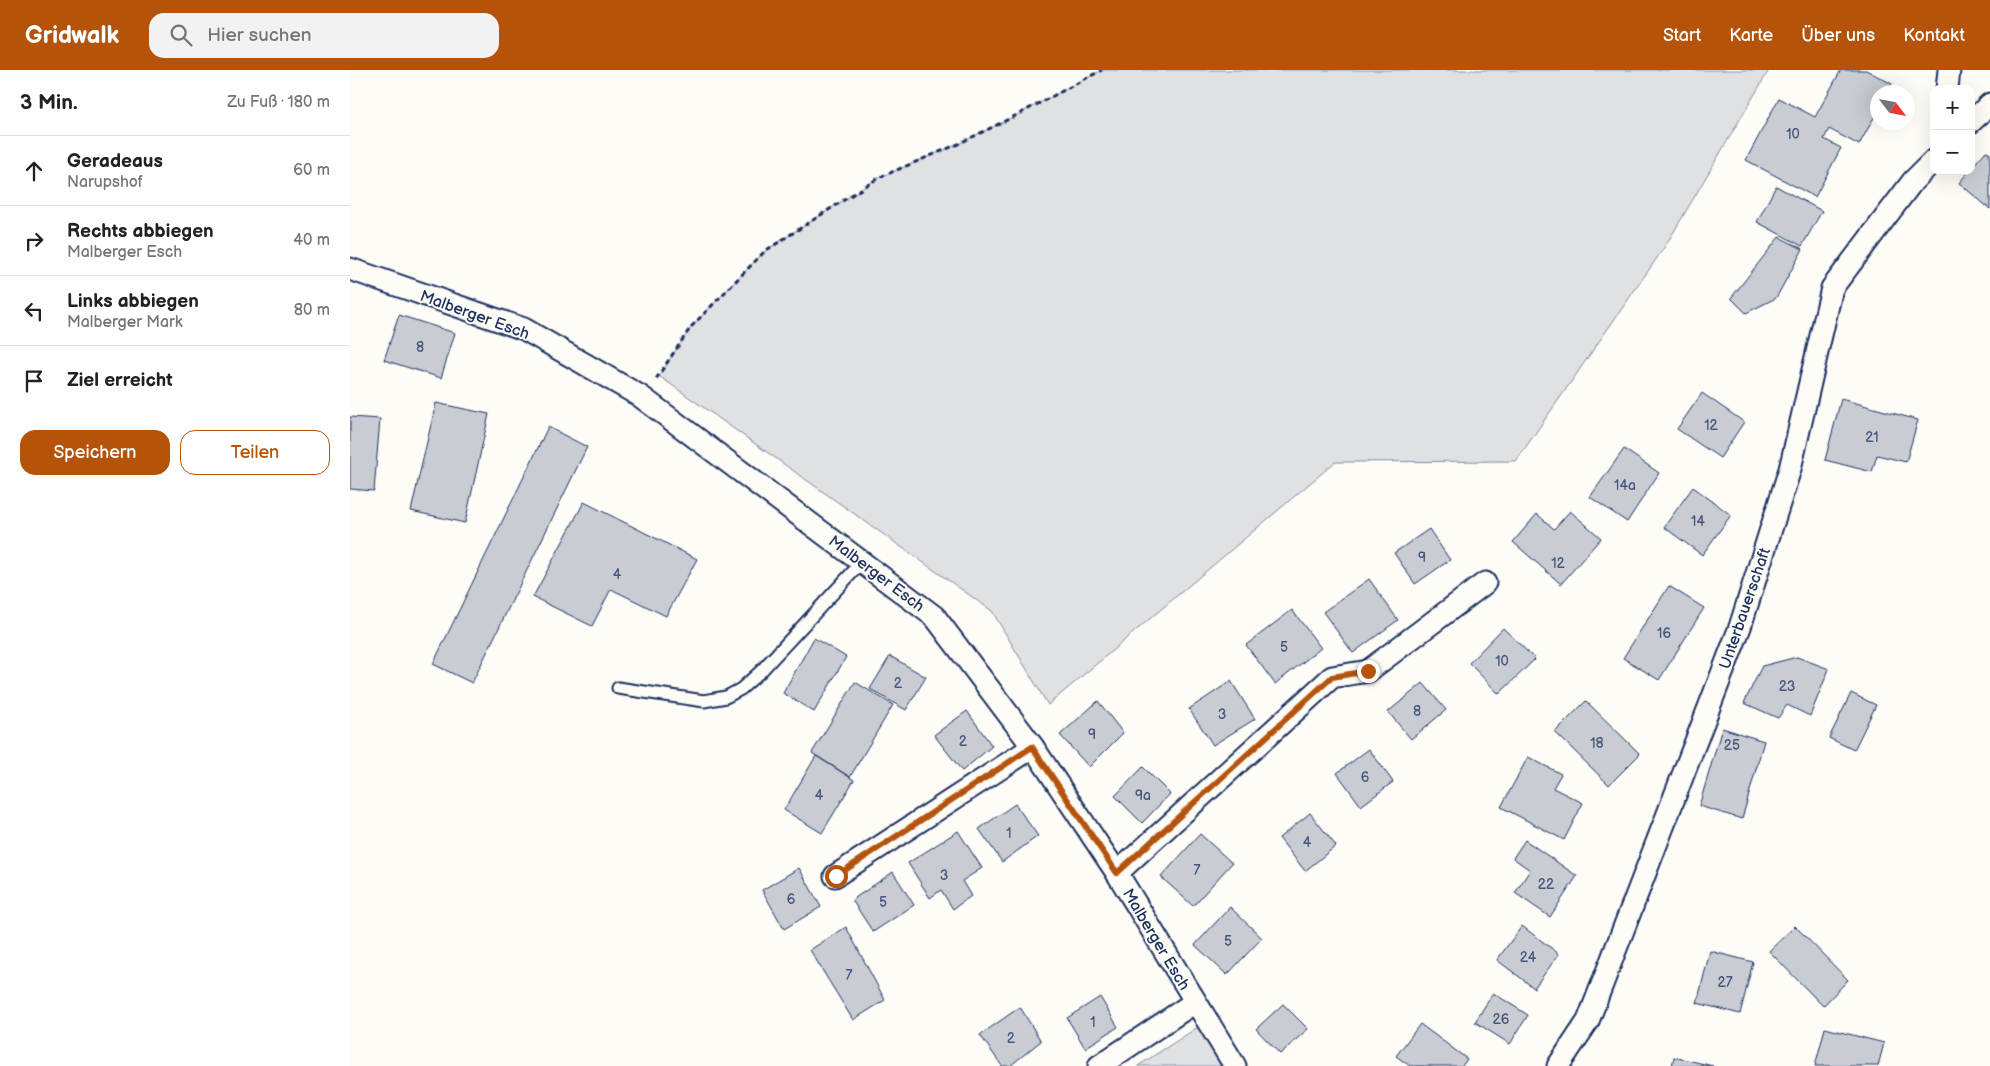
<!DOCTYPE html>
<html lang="de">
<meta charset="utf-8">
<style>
:root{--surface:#fff;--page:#f2f2f2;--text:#202124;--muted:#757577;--line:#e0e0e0;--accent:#b45309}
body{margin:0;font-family:"Balsamiq Sans",sans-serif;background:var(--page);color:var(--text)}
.controls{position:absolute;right:15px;top:15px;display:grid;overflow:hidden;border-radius:10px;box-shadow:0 5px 20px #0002}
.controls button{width:45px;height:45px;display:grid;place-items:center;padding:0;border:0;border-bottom:1px solid var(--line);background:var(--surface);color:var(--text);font:25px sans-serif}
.compass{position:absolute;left:1520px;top:15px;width:45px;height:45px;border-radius:50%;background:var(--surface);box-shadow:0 5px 20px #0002;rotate:122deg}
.stop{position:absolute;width:15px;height:15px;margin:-11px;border:4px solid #b45309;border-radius:50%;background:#fff}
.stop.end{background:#b45309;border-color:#fff;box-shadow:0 1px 5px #0008}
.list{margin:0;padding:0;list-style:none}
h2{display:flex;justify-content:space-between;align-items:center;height:65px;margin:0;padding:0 20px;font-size:21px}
h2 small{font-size:16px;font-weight:400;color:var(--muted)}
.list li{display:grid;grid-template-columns:32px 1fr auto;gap:15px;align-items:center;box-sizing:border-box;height:70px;padding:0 20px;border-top:1px solid var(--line)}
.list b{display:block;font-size:19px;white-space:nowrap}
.list p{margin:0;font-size:16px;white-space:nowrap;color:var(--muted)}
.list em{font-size:16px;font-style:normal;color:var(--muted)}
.actions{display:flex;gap:10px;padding:15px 20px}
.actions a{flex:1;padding:11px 0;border:1px solid var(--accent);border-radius:15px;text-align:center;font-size:18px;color:var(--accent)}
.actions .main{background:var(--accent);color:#fff}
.icon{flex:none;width:28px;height:28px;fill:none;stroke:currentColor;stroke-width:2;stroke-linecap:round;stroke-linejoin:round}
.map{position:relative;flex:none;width:1640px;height:996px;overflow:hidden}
header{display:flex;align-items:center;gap:30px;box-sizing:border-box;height:70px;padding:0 25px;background:var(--accent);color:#fff}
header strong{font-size:24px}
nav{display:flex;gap:28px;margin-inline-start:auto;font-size:18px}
.search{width:350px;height:45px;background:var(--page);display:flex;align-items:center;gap:12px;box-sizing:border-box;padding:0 18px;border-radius:15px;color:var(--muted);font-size:19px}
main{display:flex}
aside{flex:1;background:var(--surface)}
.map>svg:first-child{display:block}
.green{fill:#e0e1e3;stroke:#7e88a0}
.building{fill:#c9ccd3;stroke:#1b2f5e}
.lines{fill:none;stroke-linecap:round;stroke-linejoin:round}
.lane-casing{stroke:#1b2f5e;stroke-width:15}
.street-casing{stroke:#1b2f5e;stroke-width:25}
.path{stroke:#1b2f5e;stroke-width:3;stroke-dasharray:5 4;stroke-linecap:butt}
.lane{stroke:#fdfcf7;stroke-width:11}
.street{stroke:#fdfcf7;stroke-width:21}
.route{stroke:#b45309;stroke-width:6}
.labels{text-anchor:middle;stroke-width:4;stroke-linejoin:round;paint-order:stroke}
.number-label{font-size:14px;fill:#46567b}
.street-label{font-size:16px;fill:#1b2f5e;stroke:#fdfcf7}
</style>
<header>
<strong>Gridwalk</strong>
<div class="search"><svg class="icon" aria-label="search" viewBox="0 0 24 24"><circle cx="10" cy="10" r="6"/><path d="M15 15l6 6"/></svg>Hier suchen</div>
<nav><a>Start</a><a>Karte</a><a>Über uns</a><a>Kontakt</a></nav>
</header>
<main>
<aside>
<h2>3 Min.<small>Zu Fuß · 180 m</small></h2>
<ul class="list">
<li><svg class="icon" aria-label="ahead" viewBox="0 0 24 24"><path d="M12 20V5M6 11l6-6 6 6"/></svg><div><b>Geradeaus</b><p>Narupshof</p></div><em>60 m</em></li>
<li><svg class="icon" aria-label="right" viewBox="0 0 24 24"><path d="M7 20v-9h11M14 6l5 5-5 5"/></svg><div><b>Rechts abbiegen</b><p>Malberger Esch</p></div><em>40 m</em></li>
<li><svg class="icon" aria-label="left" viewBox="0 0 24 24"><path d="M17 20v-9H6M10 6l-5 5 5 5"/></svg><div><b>Links abbiegen</b><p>Malberger Mark</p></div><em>80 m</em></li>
<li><svg class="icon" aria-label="arrive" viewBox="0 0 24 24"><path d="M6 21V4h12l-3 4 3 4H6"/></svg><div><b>Ziel erreicht</b></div></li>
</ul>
<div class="actions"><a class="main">Speichern</a><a>Teilen</a></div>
</aside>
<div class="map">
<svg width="1640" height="996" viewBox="0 0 1640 996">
<rect width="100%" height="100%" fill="#fdfcf7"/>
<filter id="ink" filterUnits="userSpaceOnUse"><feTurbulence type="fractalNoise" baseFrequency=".02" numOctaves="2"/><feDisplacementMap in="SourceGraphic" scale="10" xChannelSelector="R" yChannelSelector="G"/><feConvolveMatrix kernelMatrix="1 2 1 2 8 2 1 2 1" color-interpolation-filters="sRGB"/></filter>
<g filter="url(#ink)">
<!-- green -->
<g class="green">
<path d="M752,0H1419L1316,175L1166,391L985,392L698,635L642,541L309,306L341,257L415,181L528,108L606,75L667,45Z"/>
<path d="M851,955L874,996H788Z"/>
</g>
<!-- building -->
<g class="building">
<path d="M1491,0H1516L1542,14L1537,22H1528V40L1509,75L1479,59L1474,69L1491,78L1465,127L1396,90L1429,28L1465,47Z"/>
<path d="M1636,81L1640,84V139L1609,113L1619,101H1621V98Z"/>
<path d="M1426,116L1472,141L1452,176L1407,152Z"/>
<path d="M1429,167L1453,179L1426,228L1396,243L1381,228Z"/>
<path d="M49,245L105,263L91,308L34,290Z"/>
<path d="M1352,323L1394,352L1370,388L1327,359Z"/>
<path d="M1491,329L1568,350L1556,392L1527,385L1522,402L1475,390Z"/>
<path d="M86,333L139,344L115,453L61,441Z"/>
<path d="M0,347L30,349L24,421L0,419Z"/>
<path d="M198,357L237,377L122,613L83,594Z"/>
<path d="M1274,379L1309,403L1277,452L1240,427Z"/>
<path d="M1343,417L1381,445L1352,485L1314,457Z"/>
<path d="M234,432L347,489L316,546L261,519L242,556L183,527Z"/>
<path d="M1220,441L1251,468L1211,514L1163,472L1187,444L1204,459Z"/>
<path d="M1079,459L1100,490L1065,514L1044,483Z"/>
<path d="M1019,509L1048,550L1003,583L973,542Z"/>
<path d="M1319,516L1354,538L1309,610L1273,588Z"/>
<path d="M942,540L971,578L925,614L896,575Z"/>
<path d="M1153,558L1185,589L1149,624L1119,593Z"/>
<path d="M464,568L496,587L464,642L433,623Z"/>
<path d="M540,586L576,607L556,640L520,619Z"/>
<path d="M1447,587L1479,599L1460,646L1437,635L1428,648L1394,633L1412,596Z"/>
<path d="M881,611L905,649L863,675L839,639Z"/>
<path d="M505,612L543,635L500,707L462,683Z"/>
<path d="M1073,613L1096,640L1061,669L1038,642Z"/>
<path d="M1501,623L1526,635L1504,680L1479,668Z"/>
<path d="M748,631L773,663L739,697L710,665Z"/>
<path d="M1236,631L1290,684L1259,715L1205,662Z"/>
<path d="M617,641L642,676L612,701L584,665Z"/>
<path d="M1372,658L1414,671L1392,749L1349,736Z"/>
<path d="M1019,679L1043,712L1011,736L987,703Z"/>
<path d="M466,686L504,710L472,763L434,740Z"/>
<path d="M1178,687L1211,704L1203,718L1233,733L1214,770L1151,737Z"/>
<path d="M793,697L820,724L792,753L765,726Z"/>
<path d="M665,734L688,766L652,792L629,759Z"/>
<path d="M960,743L986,776L955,801L929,768Z"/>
<path d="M608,761L632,798L612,811L621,826L603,839L591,820L580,828L558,793Z"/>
<path d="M850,764L882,793L843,836L811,807Z"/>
<path d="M1175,770L1227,806L1200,847L1165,823L1180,800L1163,788Z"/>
<path d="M449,798L471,837L434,859L412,820Z"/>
<path d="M543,802L564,835L523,862L502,830Z"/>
<path d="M880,837L912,868L877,905L845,875Z"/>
<path d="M1172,856L1209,884L1184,918L1147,890Z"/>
<path d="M1445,856L1498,910L1473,936L1419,881Z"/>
<path d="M496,857L535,930L503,950L460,880Z"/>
<path d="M1360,881L1403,892L1390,944L1347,933Z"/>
<path d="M1143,923L1178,945L1160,974L1125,952Z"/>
<path d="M750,927L768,957L735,978L717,948Z"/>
<path d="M933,934L958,959L930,984L906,959Z"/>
<path d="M670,937L691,971L660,996H652L630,965Z"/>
<path d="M1070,954L1117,989L1112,996H1060L1046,986Z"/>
<path d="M1475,958L1534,973L1528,996H1465Z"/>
<path d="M1324,987L1363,996H1322Z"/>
</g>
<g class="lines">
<!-- lane casing -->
<g class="lane-casing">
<path id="lane" d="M268,618L354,631L376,627L391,619L411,601L512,492"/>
</g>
<!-- street casing -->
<g class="street-casing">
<g id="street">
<path d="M1597,19L1599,0"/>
<path d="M1621,52L1640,34"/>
<path d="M0,199L174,259L290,326L585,547L683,677L767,803L885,996"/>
<path d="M767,803L982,607L1018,601L1135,513"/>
<path d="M485,806L683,677"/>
<path d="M749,996L845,932"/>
<path d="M1208,996L1238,951L1390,557L1440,399L1482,218L1563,111L1584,90"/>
</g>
</g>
<!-- path -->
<path class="path" d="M306,309L341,257L415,181L528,108L606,75L667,45L752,0"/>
<!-- lane -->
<use href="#lane" class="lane"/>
<!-- street -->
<use href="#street" class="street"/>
</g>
</g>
<g class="lines" filter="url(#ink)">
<!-- route -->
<path class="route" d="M486,806L682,677L767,803L982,607L1018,601"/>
</g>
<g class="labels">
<!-- number labels -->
<g class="number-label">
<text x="1443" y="69">10</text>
<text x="70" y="282">8</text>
<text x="1361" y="360">12</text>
<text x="1522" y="372">21</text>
<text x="1275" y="420">14a</text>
<text x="1348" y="456">14</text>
<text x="1072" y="492">9</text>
<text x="1208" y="498">12</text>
<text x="267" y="509">4</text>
<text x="1314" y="568">16</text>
<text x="934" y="582">5</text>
<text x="1152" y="596">10</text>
<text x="548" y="618">2</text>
<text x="1437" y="621">23</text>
<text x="1067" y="646">8</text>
<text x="872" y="649">3</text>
<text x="742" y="669">9</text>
<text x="613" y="676">2</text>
<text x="1247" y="678">18</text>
<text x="1382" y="680">25</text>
<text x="1015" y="712">6</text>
<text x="469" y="730">4</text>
<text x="793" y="730">9a</text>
<text x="659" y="768">1</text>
<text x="957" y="777">4</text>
<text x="847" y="805">7</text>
<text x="594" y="810">3</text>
<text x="1196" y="819">22</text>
<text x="441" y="834">6</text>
<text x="533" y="837">5</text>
<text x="878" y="876">5</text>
<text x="1178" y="892">24</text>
<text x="499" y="910">7</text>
<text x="1375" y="917">27</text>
<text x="1151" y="954">26</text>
<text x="743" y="957">1</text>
<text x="661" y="973">2</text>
</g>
<!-- street labels -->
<g class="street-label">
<text transform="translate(125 244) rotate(20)" y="6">Malberger Esch</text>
<text transform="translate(527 503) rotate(37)" y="6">Malberger Esch</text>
<text transform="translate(1394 538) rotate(-71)" y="6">Unterbauerschaft</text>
<text transform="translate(807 869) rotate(59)" y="6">Malberger Esch</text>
</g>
</g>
</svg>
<div class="controls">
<button>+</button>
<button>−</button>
</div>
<svg class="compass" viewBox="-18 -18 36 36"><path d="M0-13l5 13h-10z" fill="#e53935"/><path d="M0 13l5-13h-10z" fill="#757577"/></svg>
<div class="stop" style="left:486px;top:806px"></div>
<div class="stop end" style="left:1018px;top:601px"></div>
</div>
</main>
